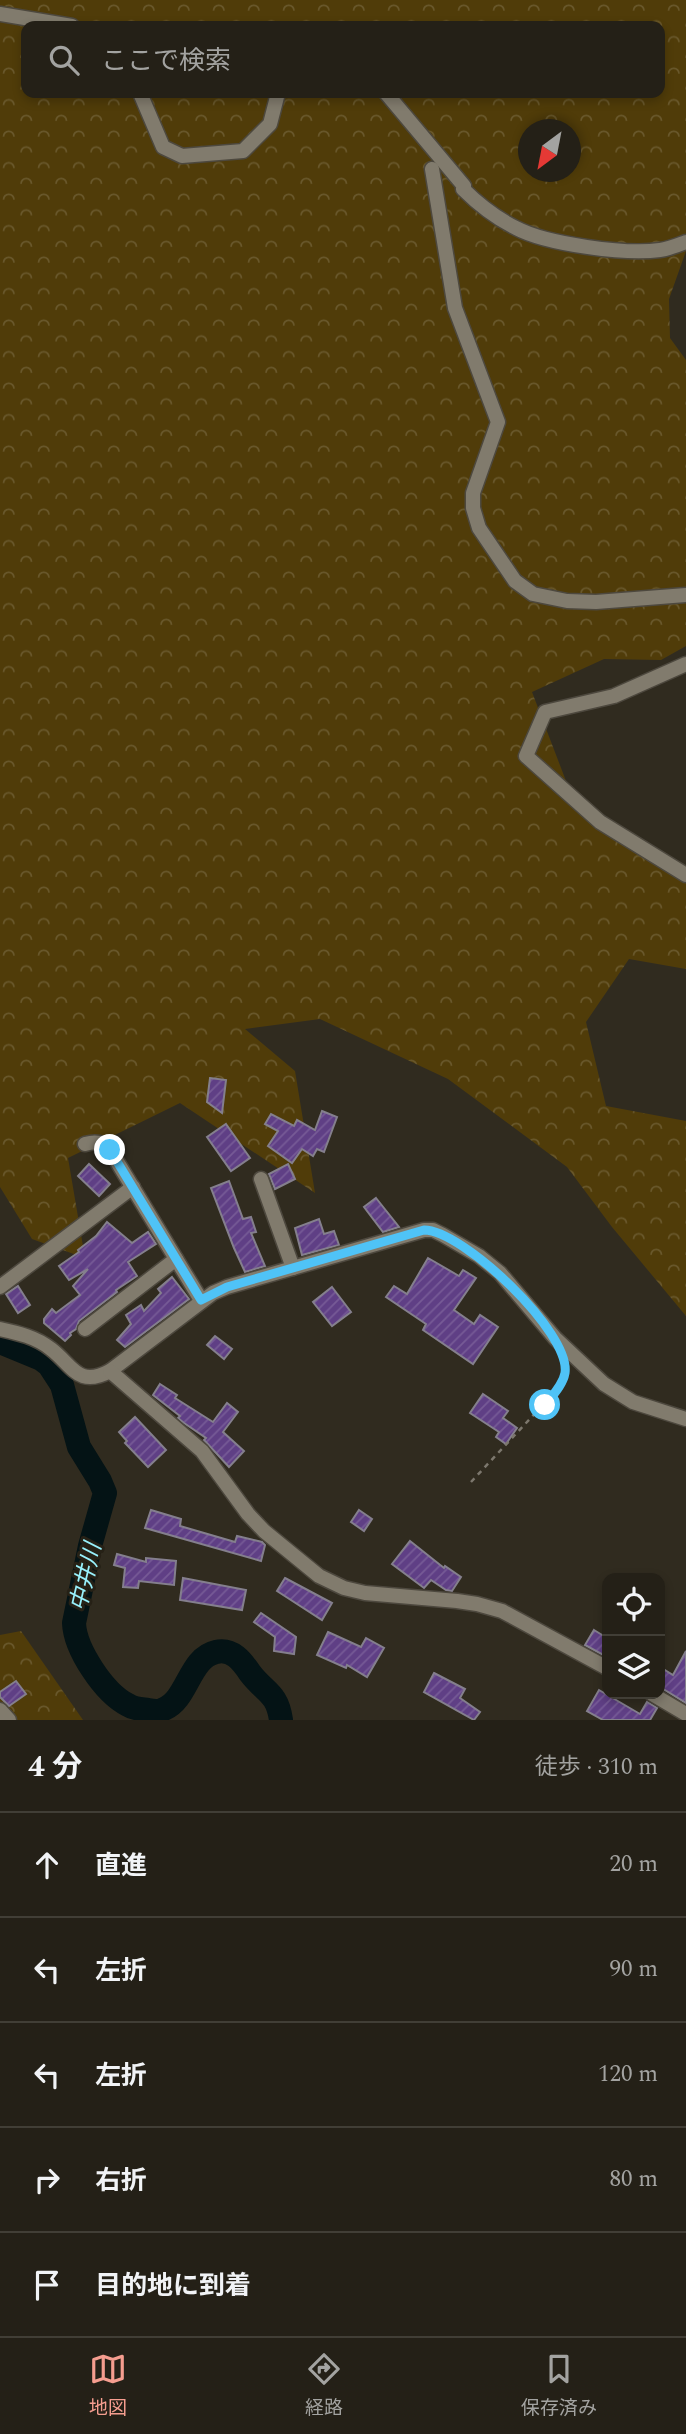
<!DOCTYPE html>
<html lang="ja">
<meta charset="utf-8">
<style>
:root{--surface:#242017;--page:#302d24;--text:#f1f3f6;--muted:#a3a3a1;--line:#413e36;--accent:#f59d8f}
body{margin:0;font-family:Spectral,"Noto Sans JP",serif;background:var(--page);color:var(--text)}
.controls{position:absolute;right:21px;bottom:21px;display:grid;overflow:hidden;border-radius:14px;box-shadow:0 4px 10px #0003}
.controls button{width:63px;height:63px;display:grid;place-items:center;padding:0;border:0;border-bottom:2px solid var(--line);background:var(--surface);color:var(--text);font:35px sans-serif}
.compass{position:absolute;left:518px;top:119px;width:63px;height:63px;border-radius:50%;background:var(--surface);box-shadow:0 4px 10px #0003;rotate:212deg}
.stop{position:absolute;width:21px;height:21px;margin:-16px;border:5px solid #4fc3f7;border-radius:50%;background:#fff}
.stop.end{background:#4fc3f7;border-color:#fff;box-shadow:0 2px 7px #0008}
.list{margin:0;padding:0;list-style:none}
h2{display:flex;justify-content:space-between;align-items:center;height:91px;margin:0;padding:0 28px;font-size:30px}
h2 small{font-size:23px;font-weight:400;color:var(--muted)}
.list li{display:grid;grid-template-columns:46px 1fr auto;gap:21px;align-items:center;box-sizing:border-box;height:105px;padding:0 28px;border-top:2px solid var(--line)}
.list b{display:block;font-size:26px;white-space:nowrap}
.list em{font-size:23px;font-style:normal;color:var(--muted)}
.icon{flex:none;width:38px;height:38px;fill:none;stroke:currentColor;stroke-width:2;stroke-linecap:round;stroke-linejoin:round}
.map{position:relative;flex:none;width:686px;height:1720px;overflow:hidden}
.search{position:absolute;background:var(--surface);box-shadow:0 4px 10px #0003;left:21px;right:21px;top:21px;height:77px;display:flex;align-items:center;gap:18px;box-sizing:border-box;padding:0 24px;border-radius:14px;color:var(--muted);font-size:26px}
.sheet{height:616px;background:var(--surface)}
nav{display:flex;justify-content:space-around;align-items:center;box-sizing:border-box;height:98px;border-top:2px solid var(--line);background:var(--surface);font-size:19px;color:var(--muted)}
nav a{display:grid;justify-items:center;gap:4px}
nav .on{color:var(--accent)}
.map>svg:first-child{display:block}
.forest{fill:url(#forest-crowns);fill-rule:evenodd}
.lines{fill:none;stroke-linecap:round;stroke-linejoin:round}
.river{stroke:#041315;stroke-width:24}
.building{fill:url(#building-hatch);stroke:#847f8d;stroke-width:2}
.minor-casing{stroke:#4d483e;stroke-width:17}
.path{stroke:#7c776d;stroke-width:2.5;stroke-dasharray:5 5;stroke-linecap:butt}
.minor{stroke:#817b6d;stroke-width:14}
.route{stroke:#4fc3f7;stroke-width:9}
.labels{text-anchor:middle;stroke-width:6;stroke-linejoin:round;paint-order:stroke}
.water-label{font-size:23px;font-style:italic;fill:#98f1fc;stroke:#262116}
</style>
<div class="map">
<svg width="686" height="1720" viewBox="0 0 686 1720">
<defs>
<pattern id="forest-crowns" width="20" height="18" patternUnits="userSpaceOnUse" patternTransform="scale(1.75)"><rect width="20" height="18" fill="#503c09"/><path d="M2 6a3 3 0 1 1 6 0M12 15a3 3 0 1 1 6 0" fill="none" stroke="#69582c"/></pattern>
<pattern id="building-hatch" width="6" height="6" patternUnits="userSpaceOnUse" patternTransform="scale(1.75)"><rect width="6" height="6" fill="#5f3f85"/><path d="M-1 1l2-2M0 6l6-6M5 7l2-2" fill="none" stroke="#765a96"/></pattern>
</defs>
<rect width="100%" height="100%" fill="#302b1f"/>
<!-- forest -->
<g class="forest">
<path d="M0,0H686V251L669,299L670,338L686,360V646L661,660L604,659L532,692L566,781L646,853L686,870V969L629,959L586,1022L606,1106L686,1121V1316L612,1227L567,1167L448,1079L320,1019L245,1029L295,1071L315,1193L180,1103L68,1158L85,1258L32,1239L0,1187ZM26,26H660V93H26ZM528,130H570V172H528Z"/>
<path d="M21,1631L83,1720H0V1635Z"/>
</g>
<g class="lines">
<!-- river -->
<path class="river" d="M0,1342L41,1359L49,1365L62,1385L79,1447L100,1481L105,1493L90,1546L74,1623C75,1649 104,1693 128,1705C134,1709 141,1709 148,1710C153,1711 159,1712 164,1709C188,1699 189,1658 216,1652C232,1648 242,1661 250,1673C265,1693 277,1692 281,1720"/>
</g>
<!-- building -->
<g class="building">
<path d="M210,1078L226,1080L222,1113L207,1102Z"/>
<path d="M322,1111L337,1117L324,1152L317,1149L313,1156L302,1149L292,1163L268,1146L278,1131L265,1124L271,1114L294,1126L297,1120L315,1130Z"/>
<path d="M226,1124L250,1158L231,1171L207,1137Z"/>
<path d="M89,1164L110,1184L99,1196L78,1176Z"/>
<path d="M288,1164L295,1179L275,1189L269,1174Z"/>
<path d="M229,1181L243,1219L251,1217L256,1232L251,1233L265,1266L245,1272L234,1248L211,1188Z"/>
<path d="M376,1198L399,1227L383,1232L364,1207Z"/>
<path d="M319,1219L324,1234L334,1231L339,1245L302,1255L295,1228Z"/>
<path d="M107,1222L132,1243L148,1232L156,1244L128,1262L137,1276L116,1290L117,1292L79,1321L76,1329L70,1333L71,1335L65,1341L44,1323V1319L52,1309L56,1313L80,1295L73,1286L88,1269L69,1280L59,1266L79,1252L78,1250L96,1236Z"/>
<path d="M428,1258L459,1276L463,1270L476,1278L454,1310L474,1324L480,1315L498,1327L473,1364L423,1330L426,1324L386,1297L394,1286L407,1294Z"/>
<path d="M172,1277L189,1299L125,1347L117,1340L131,1324L126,1315L141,1305L144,1311L161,1293L158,1289Z"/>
<path d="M18,1286L30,1305L18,1313L6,1294Z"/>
<path d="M332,1287L351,1312L332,1326L313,1302Z"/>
<path d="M215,1336L232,1349L224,1359L207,1345Z"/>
<path d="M160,1384L177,1395L175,1398L213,1422L227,1403L238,1412L223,1432L244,1451L229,1467L204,1440L206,1438L184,1423L178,1418L180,1416L153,1395Z"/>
<path d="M483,1394L508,1411L503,1418L517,1428L506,1444L496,1437L499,1432L470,1413Z"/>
<path d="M135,1417L166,1450L148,1467L125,1443L127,1441L119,1432Z"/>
<path d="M151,1510L181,1519L180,1526L235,1542L237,1536L262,1542L265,1545L261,1561L145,1528Z"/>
<path d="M359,1510L372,1519L364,1531L351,1522Z"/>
<path d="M410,1541L444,1568L445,1566L461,1577L452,1591L446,1590L431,1580L424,1588L392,1564Z"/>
<path d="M117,1554L146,1562V1558L176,1561L174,1585L139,1581L138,1588L123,1587L125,1568L114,1565Z"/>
<path d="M183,1578L246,1590L242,1610L180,1600Z"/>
<path d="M285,1578L332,1603L322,1620L277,1591Z"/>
<path d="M261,1613L296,1637L294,1654L274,1651L275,1637L254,1622Z"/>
<path d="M594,1630L607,1638V1657L585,1645Z"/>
<path d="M328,1632L361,1647L366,1638L384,1648L367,1677L347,1665L346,1668L317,1655Z"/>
<path d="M686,1651V1703L660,1687V1667L673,1675Z"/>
<path d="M434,1673L465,1689L460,1698L480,1712L474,1720L424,1692Z"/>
<path d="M16,1681L26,1694L9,1706L0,1697V1692Z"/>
<path d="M599,1690L640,1714L647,1702L657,1708L650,1720H603L587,1711Z"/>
</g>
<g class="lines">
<!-- minor casing -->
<g class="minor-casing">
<g id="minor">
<path d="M0,14L72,26"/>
<path d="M140,93L163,147L182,156L243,151L270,124L278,93"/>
<path d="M386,93L464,186L463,189C479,205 496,218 516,228C546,244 626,255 660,250C669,249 678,245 686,242"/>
<path d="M432,169L455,308L498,422L473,493V508L479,528L515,581L533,594L567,601L596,602L686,595"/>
<path d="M686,664L614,696L545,712L526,756L600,822L686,875"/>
<path d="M85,1144C96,1141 102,1142 110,1150L201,1300"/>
<path d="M261,1179L293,1268"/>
<path d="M0,1287L133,1187"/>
<path d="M0,1329C18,1333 36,1337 51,1349C73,1366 78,1388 110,1371L213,1293L227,1287L424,1230H433L443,1235L479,1256L500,1273L555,1338L604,1384L633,1402L686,1419"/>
<path d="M85,1329L176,1259"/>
<path d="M110,1371L202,1451L248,1514L264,1531L319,1576L344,1588L365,1593L457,1601L477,1604L502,1611L607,1668"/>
<path d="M652,1694L686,1714"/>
<path d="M0,1710L9,1720"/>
</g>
</g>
<!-- path -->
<path class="path" d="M471,1482L555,1392L565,1375L564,1365"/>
<!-- minor -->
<use href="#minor" class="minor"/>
</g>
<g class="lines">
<!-- route -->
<path class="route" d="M110,1150L201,1300L227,1287L424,1230C463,1230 571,1333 565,1373C563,1385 552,1396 545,1405"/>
</g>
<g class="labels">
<!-- water labels -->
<g class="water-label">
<text transform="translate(85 1577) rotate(-77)" y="8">中井川</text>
</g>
</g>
</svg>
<div class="controls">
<button><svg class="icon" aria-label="locate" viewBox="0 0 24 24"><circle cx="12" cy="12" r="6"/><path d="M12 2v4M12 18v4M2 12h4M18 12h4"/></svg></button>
<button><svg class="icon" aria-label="layers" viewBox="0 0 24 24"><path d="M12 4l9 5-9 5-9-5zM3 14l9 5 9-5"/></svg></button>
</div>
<svg class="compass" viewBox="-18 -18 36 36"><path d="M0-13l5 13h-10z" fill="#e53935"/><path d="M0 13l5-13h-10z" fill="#a3a3a1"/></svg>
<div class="stop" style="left:545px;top:1405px"></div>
<div class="stop end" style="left:110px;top:1150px"></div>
<div class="search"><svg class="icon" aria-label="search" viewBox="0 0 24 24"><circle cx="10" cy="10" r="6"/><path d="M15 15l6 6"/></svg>ここで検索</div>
</div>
<section class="sheet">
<h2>4 分<small>徒歩 · 310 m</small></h2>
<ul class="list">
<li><svg class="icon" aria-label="ahead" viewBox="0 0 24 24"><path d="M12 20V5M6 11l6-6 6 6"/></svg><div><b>直進</b></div><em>20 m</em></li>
<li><svg class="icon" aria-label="left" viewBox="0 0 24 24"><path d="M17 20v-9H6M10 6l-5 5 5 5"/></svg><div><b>左折</b></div><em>90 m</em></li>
<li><svg class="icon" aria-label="left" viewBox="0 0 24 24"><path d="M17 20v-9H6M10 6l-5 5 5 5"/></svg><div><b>左折</b></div><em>120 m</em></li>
<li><svg class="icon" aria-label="right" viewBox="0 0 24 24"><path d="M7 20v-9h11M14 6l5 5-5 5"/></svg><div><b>右折</b></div><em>80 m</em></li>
<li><svg class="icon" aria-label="arrive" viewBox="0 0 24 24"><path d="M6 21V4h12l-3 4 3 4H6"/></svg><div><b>目的地に到着</b></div></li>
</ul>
</section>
<nav>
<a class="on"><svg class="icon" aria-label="map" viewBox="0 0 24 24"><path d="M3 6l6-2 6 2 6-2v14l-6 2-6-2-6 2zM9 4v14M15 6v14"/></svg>地図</a>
<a><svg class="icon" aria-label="directions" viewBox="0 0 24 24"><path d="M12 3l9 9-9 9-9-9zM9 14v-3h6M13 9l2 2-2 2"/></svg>経路</a>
<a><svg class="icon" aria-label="saved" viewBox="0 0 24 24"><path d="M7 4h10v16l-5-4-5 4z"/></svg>保存済み</a>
</nav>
